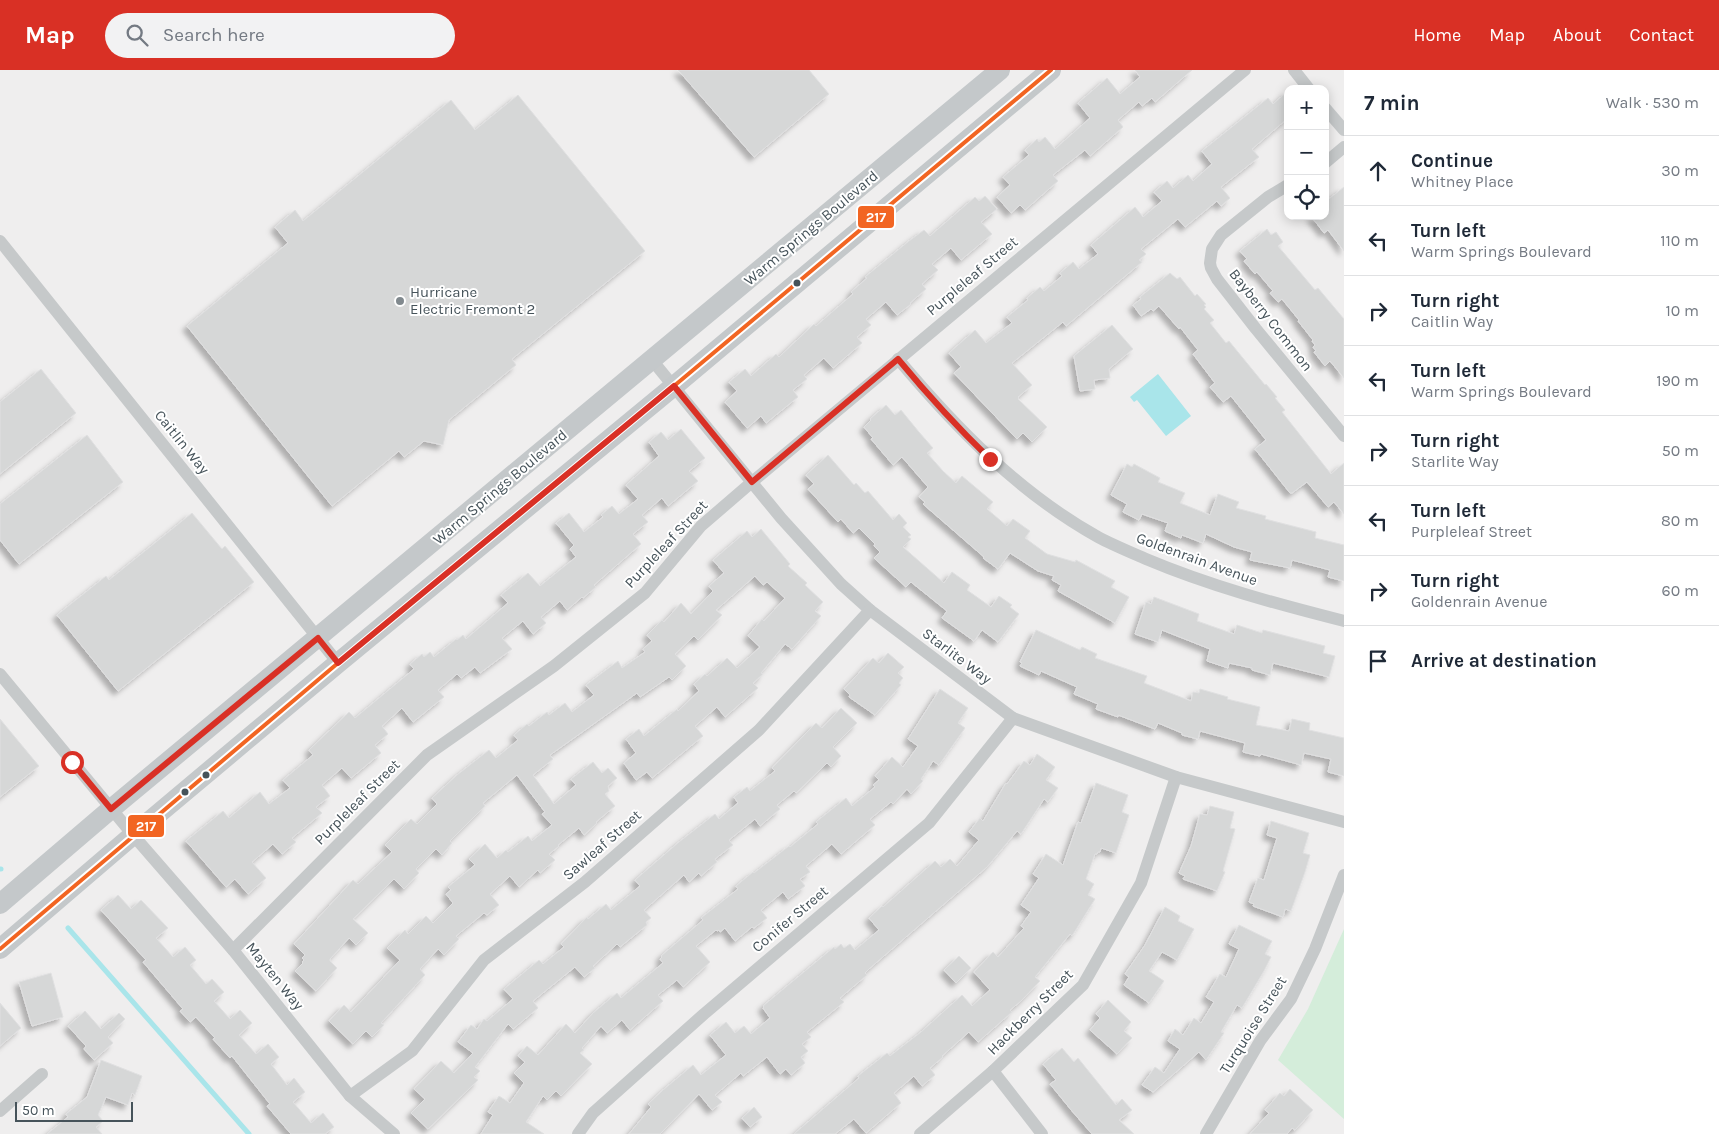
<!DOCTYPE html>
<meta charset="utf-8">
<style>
:root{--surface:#fff;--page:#f2f2f3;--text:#1f2937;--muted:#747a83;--line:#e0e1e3;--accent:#d93025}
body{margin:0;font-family:Karla,sans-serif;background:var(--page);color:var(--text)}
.controls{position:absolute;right:15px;top:15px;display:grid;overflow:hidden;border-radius:10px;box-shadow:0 2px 12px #0003}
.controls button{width:45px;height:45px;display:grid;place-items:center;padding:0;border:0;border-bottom:1px solid var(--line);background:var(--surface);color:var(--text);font:25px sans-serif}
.scale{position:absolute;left:15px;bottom:12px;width:118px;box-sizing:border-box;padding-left:5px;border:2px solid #46535a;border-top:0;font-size:14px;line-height:18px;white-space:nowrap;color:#46535a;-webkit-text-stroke:4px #fff;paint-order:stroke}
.stop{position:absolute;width:15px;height:15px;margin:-11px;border:4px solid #d93025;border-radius:50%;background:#fff}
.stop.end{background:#d93025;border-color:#fff;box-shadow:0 1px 5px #0008}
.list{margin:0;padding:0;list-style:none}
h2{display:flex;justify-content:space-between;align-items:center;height:65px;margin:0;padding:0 20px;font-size:21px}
h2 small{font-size:16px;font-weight:400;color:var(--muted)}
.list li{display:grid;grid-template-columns:32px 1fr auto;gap:15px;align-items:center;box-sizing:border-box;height:70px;padding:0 20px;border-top:1px solid var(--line)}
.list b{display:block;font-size:19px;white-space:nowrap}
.list p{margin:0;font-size:16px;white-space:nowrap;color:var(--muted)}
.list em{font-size:16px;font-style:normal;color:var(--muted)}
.icon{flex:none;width:28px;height:28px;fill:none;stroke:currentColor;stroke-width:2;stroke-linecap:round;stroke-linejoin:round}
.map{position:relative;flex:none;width:1344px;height:1064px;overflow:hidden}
header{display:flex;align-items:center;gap:30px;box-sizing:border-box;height:70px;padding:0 25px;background:var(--accent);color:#fff}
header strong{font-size:24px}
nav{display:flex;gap:28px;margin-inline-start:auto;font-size:18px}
.search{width:350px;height:45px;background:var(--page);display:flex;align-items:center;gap:12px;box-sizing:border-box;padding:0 18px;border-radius:28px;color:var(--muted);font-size:19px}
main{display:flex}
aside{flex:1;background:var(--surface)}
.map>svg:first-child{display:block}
.green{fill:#d4edda}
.water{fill:#a9e5ea}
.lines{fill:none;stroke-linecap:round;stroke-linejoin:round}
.stream{stroke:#a9e5ea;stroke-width:5}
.building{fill:#d6d7d7;stroke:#e0e0e1;filter:url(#shadow)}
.street{stroke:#c6c9ca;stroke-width:12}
.primary{stroke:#c4c8ca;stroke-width:20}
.bus-1-casing{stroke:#fff;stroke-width:8}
.bus-1{stroke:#f26522;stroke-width:4}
.route{stroke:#d93025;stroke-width:6}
.bus-dot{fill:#46535a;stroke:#fff;stroke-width:2}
.poi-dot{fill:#81898e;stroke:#fff;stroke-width:2}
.labels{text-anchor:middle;stroke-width:4;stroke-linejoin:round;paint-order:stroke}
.street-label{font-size:15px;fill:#46535a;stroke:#fff}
.poi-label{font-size:15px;fill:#46535a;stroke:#fff;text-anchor:start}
.line-badge{stroke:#fff;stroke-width:2}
.badge-label{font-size:14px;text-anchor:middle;font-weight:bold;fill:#fff}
</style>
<header>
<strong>Map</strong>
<div class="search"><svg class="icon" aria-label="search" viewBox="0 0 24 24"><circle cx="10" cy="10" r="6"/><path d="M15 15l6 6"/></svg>Search here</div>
<nav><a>Home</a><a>Map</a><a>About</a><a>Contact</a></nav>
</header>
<main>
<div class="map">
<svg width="1344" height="1064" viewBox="0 0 1344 1064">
<defs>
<filter id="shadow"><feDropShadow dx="-4.5" dy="4.5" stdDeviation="2.5" flood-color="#0004"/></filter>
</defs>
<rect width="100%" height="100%" fill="#efeeee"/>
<!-- green -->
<path class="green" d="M1344,859V1049L1278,990L1308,939Z"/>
<!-- water -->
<path class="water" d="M1158,304L1191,346L1166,366L1137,330L1134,332L1130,327Z"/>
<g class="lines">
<!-- stream -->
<g class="stream">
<path d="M0,799H1"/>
<path d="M68,858L249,1064"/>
</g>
</g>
<!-- building -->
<g class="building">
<path d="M678,0H809L829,24L754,87Z"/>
<path d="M1135,0H1192L1155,32L1152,28L1142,36L1139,32L1118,50L1123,57L1090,86L1085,80L1053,105L1058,111L1025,140L1020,135L1011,143L997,127L1010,115L1003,107L1029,85L1025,80L1037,69L1039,72L1045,67L1055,79L1090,48L1078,33L1107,8L1120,24L1140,7Z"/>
<path d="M1288,21V48L1252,79L1259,87L1221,117L1230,128L1221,136L1217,131L1185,157L1178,149L1141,179L1146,184L1139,190L1142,192L1066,256L1063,252L1012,293L1032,315L1018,327L1019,328L1018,329L1047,357L1032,372L1023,363L1017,369L954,303L961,297L949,283L975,260L986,273L1012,253L1007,247L1028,230L1027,228L1040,217L1044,221L1062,206L1060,203L1073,192L1079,199L1098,184L1091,175L1135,137L1143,147L1162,131L1154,122L1167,111L1173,118L1188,105L1193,111L1212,94L1202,81L1268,28L1273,34Z"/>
<path d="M518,25L645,181L512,289L516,295L449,350L443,375L424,371L404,387L399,381L332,436L187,256L288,173L275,157L295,140L303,151L451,30L475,60Z"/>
<path d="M1344,117V181L1328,160L1324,163L1311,146H1325V132Z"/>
<path d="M985,126L997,139L981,152L992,164L961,190L951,178L932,194L938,200L922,214L926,219L910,233L911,234L897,245L886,232L866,249L871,255L857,267L862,273L833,298L824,288L804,305L807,309L793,320L798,327L766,353L761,346L747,358L725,332L737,321L729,312L745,299L751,306L776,284L779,287L814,254L816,256L853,224L851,222L867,208L865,207L909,171L924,160L930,166L975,127L979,131Z"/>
<path d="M1267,159L1271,165L1276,162L1283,172L1278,176L1315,220L1318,218L1344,249V308L1330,291L1325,296L1314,282L1316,281L1313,277L1315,275L1312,271L1313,270L1298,251L1299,250L1282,229L1278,232L1270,223L1273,221L1257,202L1255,204L1244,191L1247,189L1240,181Z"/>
<path d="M1170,203L1177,209L1180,207L1195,226L1197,224L1206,234L1204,235L1206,237L1204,239L1214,250L1210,253L1226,273L1229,271L1265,315L1266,314L1277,327L1275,328L1285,340L1282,342L1331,404L1344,393V444L1334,432L1328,437L1307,412L1292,423H1290L1255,379L1266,370L1231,326L1223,332L1210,317L1215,313L1193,284L1198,280L1180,257L1179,259L1159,236L1153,241L1151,239L1141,246L1133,235L1141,229L1140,227Z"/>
<path d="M1112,255L1133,279L1109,299L1110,308L1094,310L1095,319L1080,321L1074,286Z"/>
<path d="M41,299L76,343L0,404V332Z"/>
<path d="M886,335L895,345L901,340L919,362L933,378L927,383L943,401L956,413L962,406L993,432L987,439L1007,456L1013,449L1030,461L1025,468L1047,484L1075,492L1076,490L1115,511L1111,517L1129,527L1115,553L1058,521L1061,515L1052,510L1054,506L1038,501L1010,483L998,499L983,488L984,487L923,434L925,432L919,427L928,417L902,387L893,395L871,369L873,368L864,357L871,350L870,349Z"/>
<path d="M681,359L705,388L689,401L698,411L668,436L662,428L642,445L648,452L633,464L641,474L594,515L596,517L583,528L582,527L567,540L560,531L541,547L546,553L533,564L523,551L502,568L512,579L480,603L475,597L461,608L457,604L438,620L444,627L413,652L402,638L382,656L388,664L375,675L381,683L351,708L342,698L322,715L330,726L316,737L322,743L292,768L296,772L282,784L273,774L252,792L266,808L248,824L235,809L226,817L186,771L223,741L229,748L260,722L269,734L290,718L283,710L313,685L309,680L349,642L355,648L414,599L410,594L422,584L424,587L430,582L434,587L456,569L457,570L463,565L466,569L508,533L501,525L528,503L540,516L576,487L570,479L574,475L556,453L569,443L584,462L603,447L601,445L612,436L619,444L638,429L626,415L659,386L649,372L661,362L668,370Z"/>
<path d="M87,365L123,412L19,494L0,470V434Z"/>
<path d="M828,385L854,415L856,413L865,423L868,421L893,450L899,444L907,453L903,457L911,465L908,467L911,469L903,477L944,513L952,502L970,515L967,520L991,537L999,526L1012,535L1010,537L1019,544L998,572L982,560L974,571L942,548L947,541L911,512L906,517L874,488L880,482L874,476L875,474L859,458L853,463L841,449L838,452L808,419L814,414L806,405Z"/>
<path d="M1127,394L1132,397L1134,394L1160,408L1158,412L1185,423L1180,433L1210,445L1218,424L1239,432L1236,438L1266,446L1265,449L1316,462L1315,468L1344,475V511L1328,507L1330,500L1292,490L1290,498L1250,490L1252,482L1234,477L1206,464L1203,473L1182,465L1181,468L1165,461L1168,453L1142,444L1139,450L1123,442L1127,434L1111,425Z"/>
<path d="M192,443L222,479L225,476L254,512L118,621L57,545L106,506L109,510Z"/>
<path d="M761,459L790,494L788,496L807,513L805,515L823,532L815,541L821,546L792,579L785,574L761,603L763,604L753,613L758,618L725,647L717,637L695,656L703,666L652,708L647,702L636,710L624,693L636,683L626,669L639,659L644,666L677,639L678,641L699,621L694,614L705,604L707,606L727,588L737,598L760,577L748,566L762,549L764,551L785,528L767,512L763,515L755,506L716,540L722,545L698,570L694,566L675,584L686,596L672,610L669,607L640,627L637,623L550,685L553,689L533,705L554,734L576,715L571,709L593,692L602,703L608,698L617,708L608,716L609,721L605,724L615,736L596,752L597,753L584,765L579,758L558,775L559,776L549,784L555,790L540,803L538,800L519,817L510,806L490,824L499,835L487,845L484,843L456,866L459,869L444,885L438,879L420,899L425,905L381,953L384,955L372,967L366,961L353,974L329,951L344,935L351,942L400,890L387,878L405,860L408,864L426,846L433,853L453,833L446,824L451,820L448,817L475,795L469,789L485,774L497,788L506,780L508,782L528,766L532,771L552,755L542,744L545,742L517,705L483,733L485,736L450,771L452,773L442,785L436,779L416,799L419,803L404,819L394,809L353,849L368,863L356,875L349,868L330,889V891L337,898L316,921L295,901L303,893L302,892L304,890L302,888L305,885L294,874L353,810L358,814L392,782L385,775L411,749L417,754L437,734L432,728L457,705L489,680L496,688L518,670L514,665L527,654L529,656L547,642L549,645L565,633L572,642L594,625L586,615L618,591L622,598L645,582L643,579L652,571L647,565L662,550L664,552L681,533L691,544L713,521L709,516L724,503L713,490L747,461L752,467Z"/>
<path d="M1154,527L1199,544L1197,551L1234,564L1237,555L1262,563L1263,560L1325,576L1323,583L1335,586L1329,607L1273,593L1270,605L1252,600V598L1229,593L1228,598L1207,591L1210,579L1162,560L1158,572L1135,564L1146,532L1151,534Z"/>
<path d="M1036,560L1080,580L1082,577L1097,584L1095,588L1147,606L1144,613L1191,631L1193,622L1199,623L1200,619L1228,627L1227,629L1260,637L1256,655L1289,661L1292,649L1310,653L1309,660L1344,668V706L1328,702L1331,689L1304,683L1301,695L1261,684L1260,686L1243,682L1245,673L1200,661L1198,669L1182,665V663L1158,653L1155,659L1118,645V647L1096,639L1098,634L1074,624L1077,617L1041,601L1039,605L1020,596L1022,593L1020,592Z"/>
<path d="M888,583L904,597L898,603L903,608L899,613L901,615L875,645L849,627L850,625L844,619L873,588L879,593Z"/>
<path d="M940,619L968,638L958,653L965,658L939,695L933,691L921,709L923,711L911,724L907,719L893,734L891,732L870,749L875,755L841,784L832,774L806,796L810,802L800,809L805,816L788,829L783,822L761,840L767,848L754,858L752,857L735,871L725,858L720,862L719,860L717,861L716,860L696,876L710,892L683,917L677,910L658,925L663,931L630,960L622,950L607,963L601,956L582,978L584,980L580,983L592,994L561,1026L556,1021L547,1030L543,1026L526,1052L544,1064H481L493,1045L488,1042L499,1026L510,1033L524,1013L514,1003L525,992L518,986L527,976L538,985L566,954L575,963L593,943L617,923L621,928L663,893L660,889L662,887L661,886L703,850L701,848L738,819L736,816L753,802L754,803L789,776L790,777L818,754L816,752L846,728L852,736L875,717L873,715L879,710L875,706L892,687L903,697L918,676L908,669Z"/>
<path d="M841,638L857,653L833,677L841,686L831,697L827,693L796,723L794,721L777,735L780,739L760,756L755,749L729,770L733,775L715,789L717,792L701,806L699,803L689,812L684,805L644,840L651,848L646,852L647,855L620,877L617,874L593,896L595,898L584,907L575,897L533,931L538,938L513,959L508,954L475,997L480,1001L474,1007L478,1010L428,1059L411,1043L425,1029L414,1019L441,991L454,1003L473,983L458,972L471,955L477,959L484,949L487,951L513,929L504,919L539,890L543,894L564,877L561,874L587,847L588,849L606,834L611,840L640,816L635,810L679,772L715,744L719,749L738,733L734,727L747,717L750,721L775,701L772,698L816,653L822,658Z"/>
<path d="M0,649L39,696L0,727Z"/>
<path d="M1037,684L1055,697L1046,710L1058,718L1048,732L1044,729L1021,764L1017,761L987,797L870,898L865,903L867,905L840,928L844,932L807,962L811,967L802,974L808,981L801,987L805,993L791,1005L786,999L780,1004L767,987L743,1006L741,1003L715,1025L722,1032L712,1040L699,1024L660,1064H629L651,1037L648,1034L663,1020L693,995L701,1005L726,985L710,965L726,952L735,963L744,956L751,964L770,948L763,938L764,937L763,936L834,877L835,879L841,874L844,878L850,874L855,880L879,860L869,848L882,836L883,837L935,791L941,797L950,789L957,796L979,770L969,762L980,748L983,751L1006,713L1007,714L1024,691L1030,695Z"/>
<path d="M1096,713L1128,725L1122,742L1129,745L1116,783L1101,778L1100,782H1098L1097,784H1095L1086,809L1094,814L1088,825L1095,829L1072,866L1070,864L1035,907L1040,911L1021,931L1010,940L1012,942L978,972L969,962L942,986L943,987L930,998L935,1005L922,1016L914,1006L894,1023L901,1033L866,1063L854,1049L835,1064H794L859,1008L858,1006L887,983L890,986L921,962L962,925L972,936L990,920L974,902L993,882L998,887L1024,858L1021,856L1031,842L1021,835L1039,808L1033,804L1046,784L1063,795L1078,752L1081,753Z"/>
<path d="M1210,736L1234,742L1230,758L1235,759L1223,801L1225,802L1217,821L1183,809L1185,806L1179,803L1191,776L1200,744L1207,745Z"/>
<path d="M1271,751L1309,763L1303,783L1310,785L1305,802L1291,841L1285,839L1283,847L1253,836L1254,834L1249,832L1258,808L1264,810L1277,768L1267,765Z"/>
<path d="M118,825L131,839L141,830L168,858L156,868L173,887L185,877L196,890L190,895L206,914L212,909L224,922L214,931L230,949L240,940L252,953L239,965L256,984L268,974L279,987L271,994L287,1015L294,1008L305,1022L293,1032L311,1053L323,1043L334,1057L325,1064H291L267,1036L270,1034L232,986L230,988L213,969L215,968L196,947L190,952L180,941L183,939L143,892L146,890L101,840Z"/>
<path d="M1165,837L1180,846L1178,851L1194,859L1177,890L1162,882L1149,901L1164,911L1149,933L1124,915L1129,907L1125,904L1145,875Z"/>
<path d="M1239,855L1272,871L1265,884L1271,887L1264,901L1242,938L1237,935L1221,962L1224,963L1206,990L1199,982L1153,1022L1142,1015L1155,997L1164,1003L1180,979L1168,971L1175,959L1183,965L1194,948L1201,953L1214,932L1206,927L1220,904L1226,907L1239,879L1229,874Z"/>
<path d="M959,886L971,898L956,913L944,900Z"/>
<path d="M51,903L63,947L32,956L19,912Z"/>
<path d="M1108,930L1131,952L1124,961L1132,968L1117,984L1090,960L1100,948L1096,944Z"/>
<path d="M0,933L21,958L0,976Z"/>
<path d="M85,941L101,959L119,943L125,949L108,967L113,973L94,990L84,979L86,976L68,956Z"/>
<path d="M1062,978L1074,992L1078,988L1116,1035L1122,1029L1132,1040L1119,1050L1134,1064H1092L1072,1041L1050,1014L1056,1010L1043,994Z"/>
<path d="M101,990L142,1006L135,1025L132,1023L128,1035L106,1027L98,1045L103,1051L96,1057L102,1064H47L68,1047L66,1044L87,1027Z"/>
<path d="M1290,1019L1313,1040L1295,1060L1292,1058L1287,1064H1250L1269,1043L1265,1040L1280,1023L1284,1026Z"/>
<path d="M754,1037L762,1047L750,1057L742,1048Z"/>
</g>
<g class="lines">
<!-- street -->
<g class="street">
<path d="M1294,0L1309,19"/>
<path d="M1325,38L1344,60"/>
<path d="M1325,93L1344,77"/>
<path d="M1288,115L1268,127L1221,165L1212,179L1210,193L1211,198L1217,209L1256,259L1344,366"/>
<path d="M0,171L338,593"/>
<path d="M898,289C956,358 1019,423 1098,467C1113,475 1130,482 1146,489C1210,516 1277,534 1344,551"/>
<path d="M652,290L781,448L841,514L870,540L1013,648L1176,707L1344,752"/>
<path d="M0,604L133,765L233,880L350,1026L394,1064"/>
<path d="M233,880L427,685L554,596L645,523L701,456L752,412L1245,0"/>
<path d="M993,1001L1042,1064"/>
<path d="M350,1026L412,981L484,890L585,812L759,660L870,540"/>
<path d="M0,1041L42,1004"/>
<path d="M578,1064L593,1043L704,944L929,753L1013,648"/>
<path d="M920,1064L993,1001L1083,915L1141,813L1176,707"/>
<path d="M1206,1064L1260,971L1291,929L1315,879L1344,805"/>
</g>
<!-- primary -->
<g class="primary">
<path d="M0,834L111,739L1000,0"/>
<path d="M0,879L133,765L338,593L674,316L1051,0"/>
</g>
<!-- bus-1 casing -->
<g class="bus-1-casing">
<path id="bus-1" d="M0,879L338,593L674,316L1051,0"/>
</g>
<!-- bus-1 -->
<use href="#bus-1" class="bus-1"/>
</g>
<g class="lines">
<!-- route -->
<path class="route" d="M72,692L111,739L318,568L338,593L674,316L752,412L898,289C927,324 957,357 990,389"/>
</g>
<!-- markers -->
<g class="bus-dot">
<circle cx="797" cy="213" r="4.5"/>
<circle cx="206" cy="705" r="4.5"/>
<circle cx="185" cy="722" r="4.5"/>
</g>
<circle class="poi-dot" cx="400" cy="231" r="5"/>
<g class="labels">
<!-- street labels -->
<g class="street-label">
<text transform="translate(811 158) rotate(-40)" y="5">Warm Springs Boulevard</text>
<text transform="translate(972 206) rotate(-40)" y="5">Purpleleaf Street</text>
<text transform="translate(1271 250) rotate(52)" y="5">Bayberry Common</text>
<text transform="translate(182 372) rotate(51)" y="5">Caitlin Way</text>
<text transform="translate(500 417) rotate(-40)" y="5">Warm Springs Boulevard</text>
<text transform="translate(666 474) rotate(-47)" y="5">Purpleleaf Street</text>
<text transform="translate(1197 489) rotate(20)" y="5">Goldenrain Avenue</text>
<text transform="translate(957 586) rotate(37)" y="5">Starlite Way</text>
<text transform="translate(357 732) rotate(-45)" y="5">Purpleleaf Street</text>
<text transform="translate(602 775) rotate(-41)" y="5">Sawleaf Street</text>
<text transform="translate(790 849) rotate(-40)" y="5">Conifer Street</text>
<text transform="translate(275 906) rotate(51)" y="5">Mayten Way</text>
<text transform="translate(1030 942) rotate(-45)" y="5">Hackberry Street</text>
<text transform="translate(1253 955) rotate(-58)" y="5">Turquoise Street</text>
</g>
<!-- poi labels -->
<g class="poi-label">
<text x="410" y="227">Hurricane<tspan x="410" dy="17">Electric Fremont 2</tspan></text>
</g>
</g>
<g class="line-badge">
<rect x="857" y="135" width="38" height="24" rx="5" fill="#f26522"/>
<rect x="127" y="744" width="38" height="24" rx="5" fill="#f26522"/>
</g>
<g class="badge-label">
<text x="876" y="152">217</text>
<text x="146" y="761">217</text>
</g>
</svg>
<div class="controls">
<button>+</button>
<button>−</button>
<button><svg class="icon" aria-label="locate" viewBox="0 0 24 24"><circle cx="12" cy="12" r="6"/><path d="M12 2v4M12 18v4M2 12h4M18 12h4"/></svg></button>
</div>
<div class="scale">50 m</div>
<div class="stop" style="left:72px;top:692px"></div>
<div class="stop end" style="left:990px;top:389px"></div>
</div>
<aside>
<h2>7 min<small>Walk · 530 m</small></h2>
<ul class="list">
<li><svg class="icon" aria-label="ahead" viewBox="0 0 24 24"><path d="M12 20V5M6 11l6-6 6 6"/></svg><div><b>Continue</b><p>Whitney Place</p></div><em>30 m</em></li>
<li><svg class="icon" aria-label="left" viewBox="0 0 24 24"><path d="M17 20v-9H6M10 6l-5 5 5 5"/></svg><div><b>Turn left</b><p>Warm Springs Boulevard</p></div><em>110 m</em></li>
<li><svg class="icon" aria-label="right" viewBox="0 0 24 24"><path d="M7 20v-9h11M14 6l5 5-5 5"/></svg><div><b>Turn right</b><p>Caitlin Way</p></div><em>10 m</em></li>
<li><svg class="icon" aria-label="left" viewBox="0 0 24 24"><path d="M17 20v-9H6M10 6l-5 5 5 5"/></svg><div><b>Turn left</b><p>Warm Springs Boulevard</p></div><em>190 m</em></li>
<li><svg class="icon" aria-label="right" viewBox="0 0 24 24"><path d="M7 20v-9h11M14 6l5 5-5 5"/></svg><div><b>Turn right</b><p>Starlite Way</p></div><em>50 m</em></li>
<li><svg class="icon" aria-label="left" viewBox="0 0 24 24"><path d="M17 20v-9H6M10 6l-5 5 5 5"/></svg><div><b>Turn left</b><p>Purpleleaf Street</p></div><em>80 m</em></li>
<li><svg class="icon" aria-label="right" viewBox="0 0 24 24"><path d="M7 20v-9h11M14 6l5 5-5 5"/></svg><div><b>Turn right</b><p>Goldenrain Avenue</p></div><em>60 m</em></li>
<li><svg class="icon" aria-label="arrive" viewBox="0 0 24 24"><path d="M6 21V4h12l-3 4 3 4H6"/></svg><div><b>Arrive at destination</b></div></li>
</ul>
</aside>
</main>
